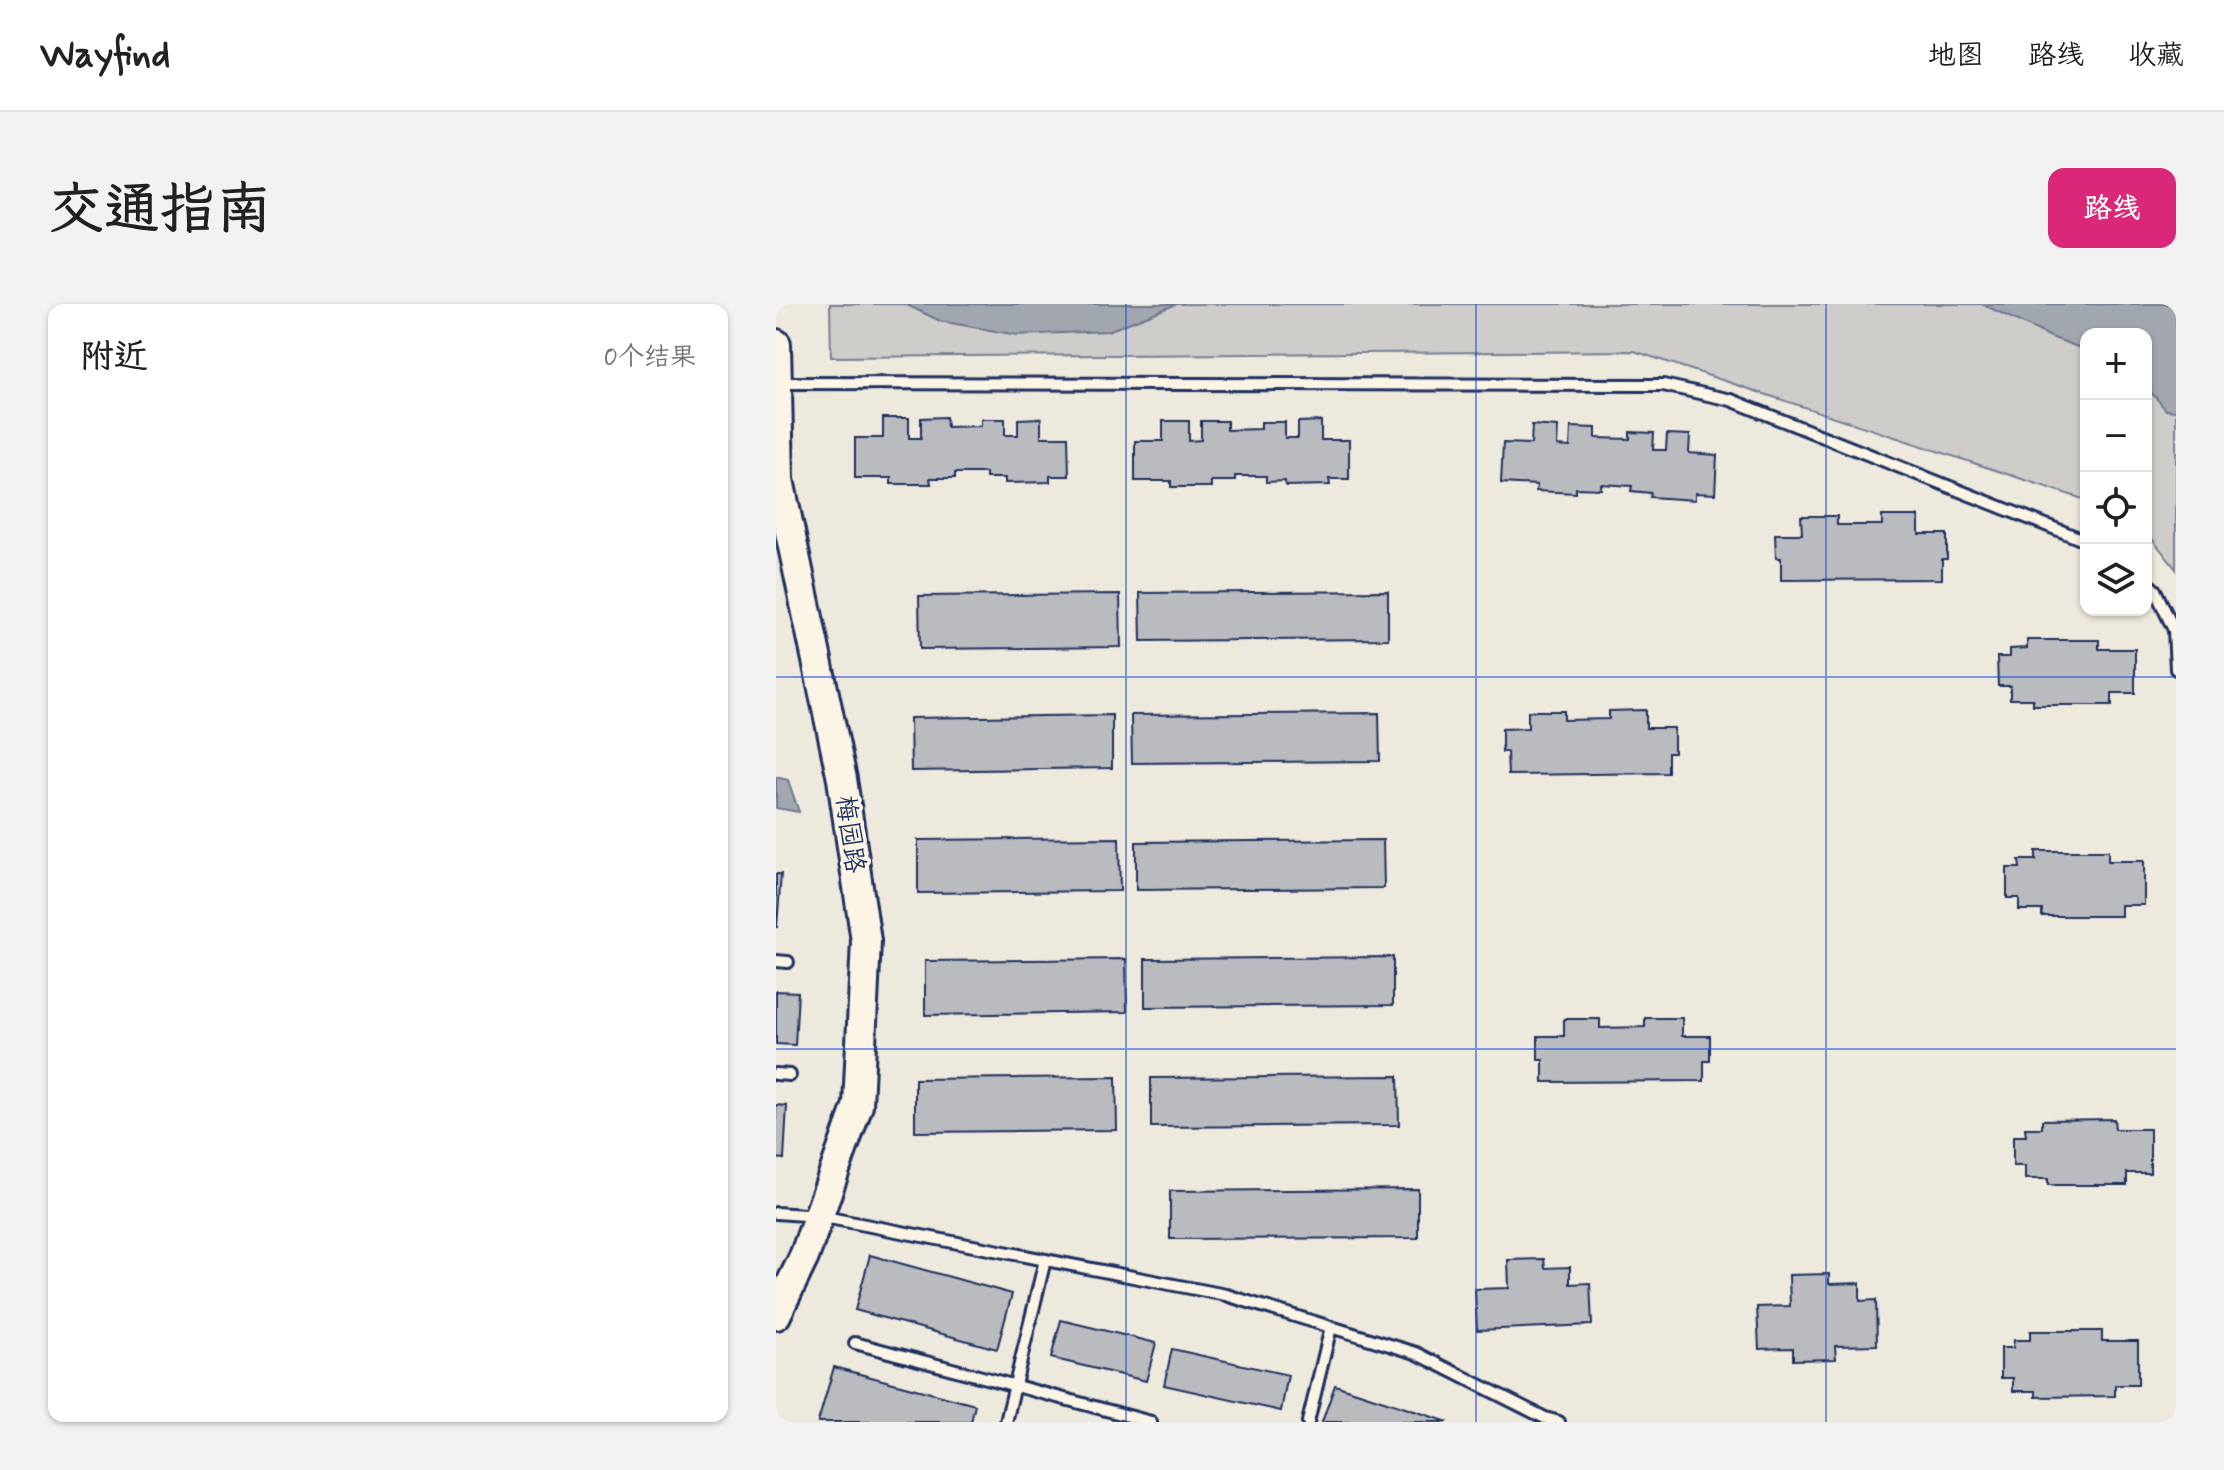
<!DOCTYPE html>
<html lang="zh">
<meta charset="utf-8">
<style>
:root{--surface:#fff;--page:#f2f2f2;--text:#202124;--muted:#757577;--line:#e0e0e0;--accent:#db2777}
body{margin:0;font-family:Mynerve,"LXGW WenKai TC",sans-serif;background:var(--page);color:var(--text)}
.controls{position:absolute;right:24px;top:24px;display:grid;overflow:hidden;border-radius:16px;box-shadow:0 2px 6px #0004}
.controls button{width:72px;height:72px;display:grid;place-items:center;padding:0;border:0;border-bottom:2px solid var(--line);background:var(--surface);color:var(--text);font:40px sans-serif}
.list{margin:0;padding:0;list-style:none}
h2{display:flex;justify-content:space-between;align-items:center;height:104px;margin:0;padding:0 32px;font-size:34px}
h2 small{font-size:26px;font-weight:400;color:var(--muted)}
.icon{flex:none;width:44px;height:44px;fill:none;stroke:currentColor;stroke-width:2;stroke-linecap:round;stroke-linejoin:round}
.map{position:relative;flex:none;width:1400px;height:1118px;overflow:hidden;border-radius:16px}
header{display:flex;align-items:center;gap:48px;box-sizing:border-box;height:112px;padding:0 40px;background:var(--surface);border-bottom:2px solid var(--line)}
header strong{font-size:38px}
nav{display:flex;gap:44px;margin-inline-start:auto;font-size:28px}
.intro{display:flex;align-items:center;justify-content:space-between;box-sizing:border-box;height:192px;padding:0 48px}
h1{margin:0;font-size:56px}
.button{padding:20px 36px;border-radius:16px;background:var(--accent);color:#fff;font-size:28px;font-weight:700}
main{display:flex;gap:48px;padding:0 48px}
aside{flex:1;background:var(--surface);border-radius:16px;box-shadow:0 2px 6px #0004}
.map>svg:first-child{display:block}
.green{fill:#cfcdca;stroke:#757e94;stroke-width:2}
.water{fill:#a2a7af;stroke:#6c778f;stroke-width:2}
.building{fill:#babbbe;stroke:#1b2f5e;stroke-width:2}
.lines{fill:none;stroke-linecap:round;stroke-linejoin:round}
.lane-casing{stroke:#1b2f5e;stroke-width:16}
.secondary-casing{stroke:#1b2f5e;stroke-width:34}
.lane{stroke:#fcf5e5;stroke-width:10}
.secondary{stroke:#fcf5e5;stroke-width:28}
.grid{fill:none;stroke:#1d4ed8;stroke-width:2;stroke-opacity:0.55}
.labels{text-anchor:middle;stroke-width:7;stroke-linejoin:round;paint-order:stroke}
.street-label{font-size:26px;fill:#1b2f5e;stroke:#fcf5e5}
</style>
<header>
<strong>Wayfind</strong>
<nav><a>地图</a><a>路线</a><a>收藏</a></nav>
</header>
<div class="intro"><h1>交通指南</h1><a class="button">路线</a></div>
<main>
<aside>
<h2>附近<small>0个结果</small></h2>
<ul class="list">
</ul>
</aside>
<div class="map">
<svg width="1400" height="1118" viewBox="0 0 1400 1118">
<rect width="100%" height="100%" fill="#eee9dd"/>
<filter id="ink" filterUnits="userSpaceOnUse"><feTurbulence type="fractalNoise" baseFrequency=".0125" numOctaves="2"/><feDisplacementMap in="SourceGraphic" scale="16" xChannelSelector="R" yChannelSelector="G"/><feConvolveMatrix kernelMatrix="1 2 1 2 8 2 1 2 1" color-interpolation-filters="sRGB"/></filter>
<g filter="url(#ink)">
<!-- green -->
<path class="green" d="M54,0H1400V265L1370,227V30H1310V196L858,47L55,53Z"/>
<!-- water -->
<g class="water">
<path d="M129,0H401L332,27L241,31L164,17Z"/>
<path d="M1206,0H1400V107L1390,106L1370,82V30H1310V46L1275,33Z"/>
<path d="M0,473L12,476L23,508L0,504Z"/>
</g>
<!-- building -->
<g class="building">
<path d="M170,113L171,123L205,122V115H229V131H242V115L265,114V133H292L293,172H274V178L229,179V174H210V169H179V174H154L155,180H115V174H79V134H107V114H133V134H145V114Z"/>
<path d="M387,117H413V137L425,136V117H451V126L485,125V118H509V134H522V118L545,117V136H573V175H553L554,181L510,182L509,177L490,178V172H459V177H435V183H395V177H359V137H387Z"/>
<path d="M756,121L782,123L781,142L794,143L795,123L820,124V134L854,135V128L878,129L877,146H890L891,130L914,131L913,149L941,151L939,190L919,189V196L874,193L875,189L855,187L856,182L825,180V185L800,184V189L760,187L761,181L725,179L727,139L755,140Z"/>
<path d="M1025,212H1061V221H1106V212H1143V230H1171V255H1166V275L1005,276V254H1000L999,230H1026Z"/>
<path d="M612,287V335L365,337L364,289Z"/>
<path d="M344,290L345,343L144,345L143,292Z"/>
<path d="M1251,336H1323V345H1359V389H1336V401H1257V395H1234V382H1222L1221,353H1234V345L1251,344Z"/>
<path d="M870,406V424H898V449H892V469L732,471L731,448H726V425L752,424V407H788V416L833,415V407Z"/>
<path d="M603,409L604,457L356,459L355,411Z"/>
<path d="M336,411V464L135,467L134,414Z"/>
<path d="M343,534L344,587L142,589V536Z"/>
<path d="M607,536L608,584L360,586V538Z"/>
<path d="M1260,547H1332V557H1368V601H1345V612H1266V606H1243V594H1231V564H1244L1243,556H1260Z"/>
<path d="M0,570H5L1,623H0Z"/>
<path d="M617,653V701L369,703V655Z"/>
<path d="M350,655L351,708L149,711V657Z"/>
<path d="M0,687L22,688L19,741L0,740Z"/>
<path d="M869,714H906V732H934V757H928V777L767,778V756H762V732H788V715H824V724L869,723Z"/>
<path d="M622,772L623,821L375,823V774Z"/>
<path d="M340,773L341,826L139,828V775Z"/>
<path d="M0,801L11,802L8,855L0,854Z"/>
<path d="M1338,815L1339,825H1374V869H1351V881H1272V875H1249V862H1237V832H1250L1249,824H1266V816Z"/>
<path d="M642,885V934L394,935V887Z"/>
<path d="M94,951L236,990L221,1045L79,1006Z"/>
<path d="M768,955L769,964L794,963V980L814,979L816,1021L701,1026L699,985L733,984L732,956Z"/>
<path d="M1053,970V980L1084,979V997L1100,996L1101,1041L1059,1042L1060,1055L1017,1056V1044L983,1045L981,1003L1014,1002L1013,971Z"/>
<path d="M285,1016L380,1039L370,1077L275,1054Z"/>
<path d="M1254,1027H1326V1037H1362V1081H1339V1092L1260,1093V1087H1237V1074H1225V1044H1237L1238,1036H1254Z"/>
<path d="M396,1045L512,1071L505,1107L388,1081Z"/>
<path d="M58,1063L199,1101L195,1118H42Z"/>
<path d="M559,1081L672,1118H546Z"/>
</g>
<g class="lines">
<!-- lane casing -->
<g class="lane-casing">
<g id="lane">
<path d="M4,79L887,81L955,96L1310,237"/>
<path d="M1370,278L1379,286L1398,326L1400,365"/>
<path d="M0,657L12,658"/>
<path d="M0,770L14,771"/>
<path d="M0,909L43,912L450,991L640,1049L769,1114L783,1118"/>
<path d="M79,1039L375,1118"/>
<path d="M230,1118L269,956"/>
<path d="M532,1118L555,1023"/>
</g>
</g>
<!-- secondary casing -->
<g class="secondary-casing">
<path id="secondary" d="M0,40L3,176L66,475L90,637L82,801L28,953L0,1011"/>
</g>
<!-- lane -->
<use href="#lane" class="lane"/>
<!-- secondary -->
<use href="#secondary" class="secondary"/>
</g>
</g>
<!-- grid -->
<path class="grid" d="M350,0V1118M700,0V1118M1050,0V1118M0,373H1400M0,745H1400"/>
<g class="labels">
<!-- street labels -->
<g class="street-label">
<text transform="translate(75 530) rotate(82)" y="9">梅园路</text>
</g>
</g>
</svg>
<div class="controls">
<button>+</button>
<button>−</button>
<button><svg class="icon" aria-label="locate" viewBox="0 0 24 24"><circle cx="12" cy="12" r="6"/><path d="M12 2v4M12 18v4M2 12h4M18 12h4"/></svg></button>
<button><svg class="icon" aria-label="layers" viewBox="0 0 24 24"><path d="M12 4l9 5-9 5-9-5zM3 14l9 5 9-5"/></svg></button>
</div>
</div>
</main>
